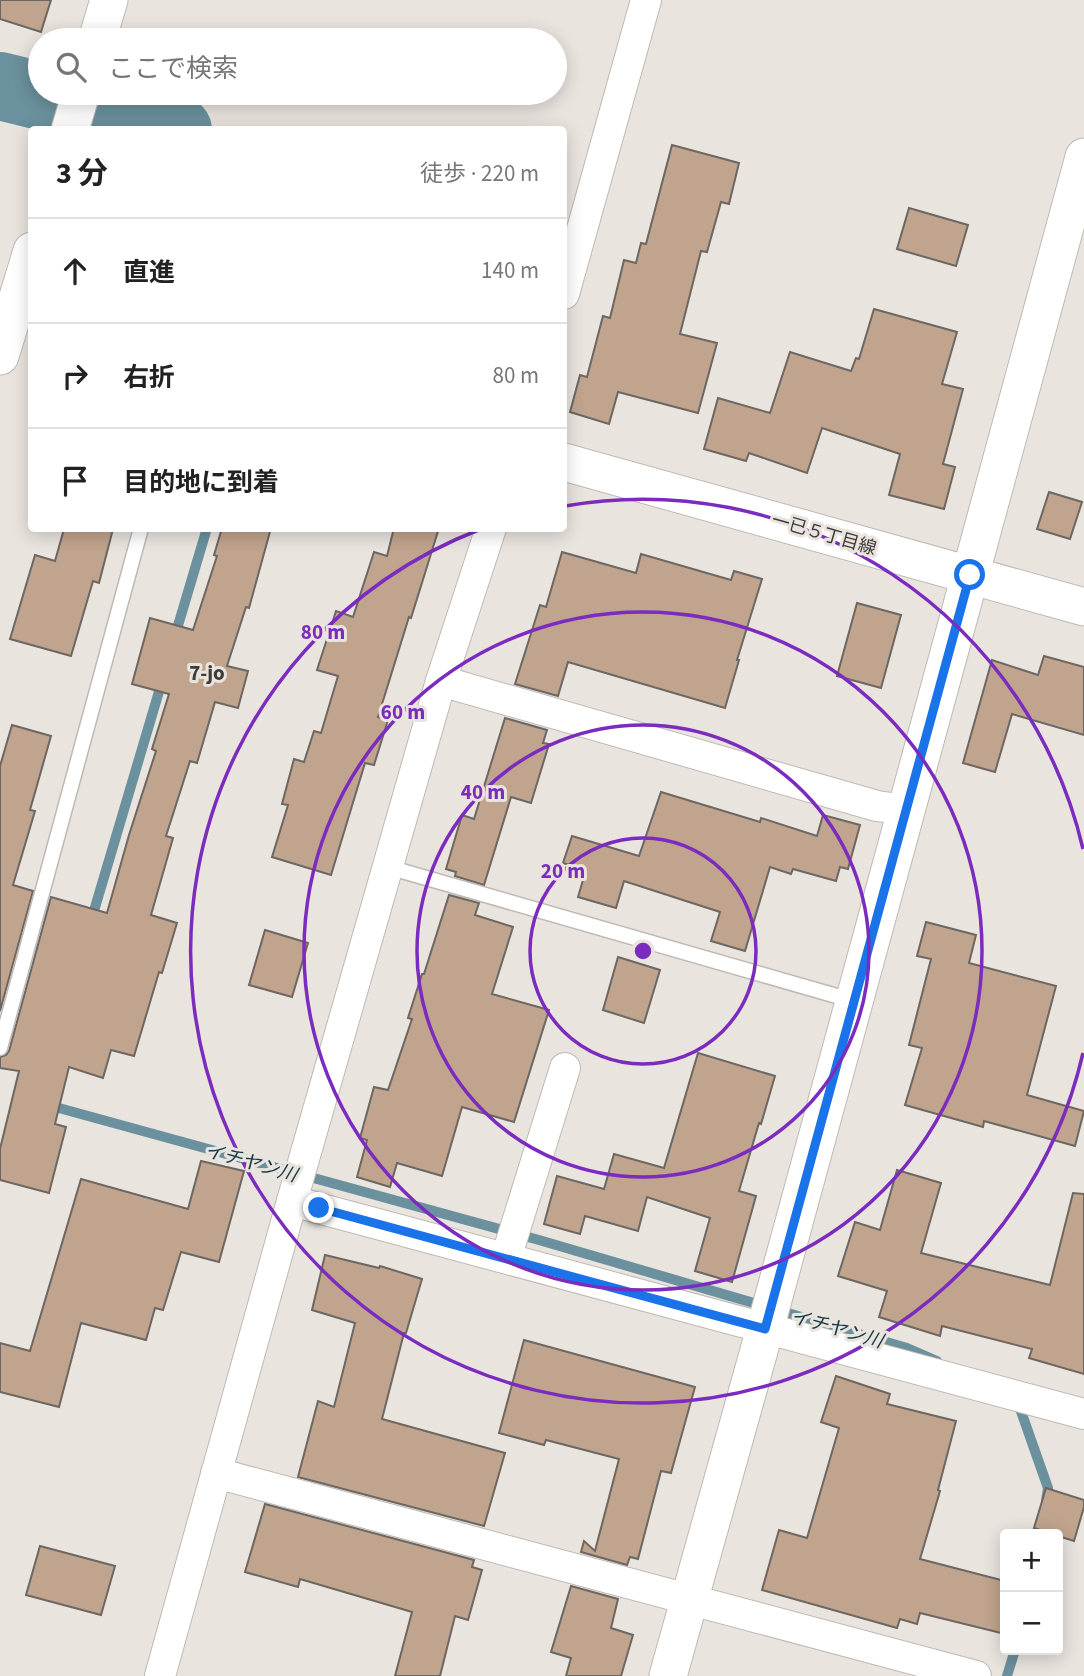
<!DOCTYPE html>
<html lang="ja">
<meta charset="utf-8">
<style>
:root{--surface:#fff;--page:#f2f2f2;--text:#222;--muted:#767676;--line:#e0e0e0}
body{margin:0;font-family:"Source Sans 3","Noto Sans JP",sans-serif;background:var(--page);color:var(--text)}
.controls{position:absolute;right:21px;bottom:21px;display:grid;overflow:hidden;border-radius:7px;box-shadow:0 4px 18px #0003}
.controls button{width:63px;height:63px;display:grid;place-items:center;padding:0;border:0;border-bottom:2px solid var(--line);background:var(--surface);color:var(--text);font:35px sans-serif}
.stop{position:absolute;width:21px;height:21px;margin:-16px;border:5px solid #1a73e8;border-radius:50%;background:#fff}
.stop.end{background:#1a73e8;border-color:#fff;box-shadow:0 2px 7px #0008}
.list{margin:0;padding:0;list-style:none}
h2{display:flex;justify-content:space-between;align-items:center;height:91px;margin:0;padding:0 28px;font-size:30px}
h2 small{font-size:23px;font-weight:400;color:var(--muted)}
.list li{display:grid;grid-template-columns:46px 1fr auto;gap:21px;align-items:center;box-sizing:border-box;height:105px;padding:0 28px;border-top:2px solid var(--line)}
.list b{display:block;font-size:26px;white-space:nowrap}
.list em{font-size:23px;font-style:normal;color:var(--muted)}
.icon{flex:none;width:38px;height:38px;fill:none;stroke:currentColor;stroke-width:2;stroke-linecap:round;stroke-linejoin:round}
.map{position:relative;flex:none;width:1084px;height:1676px;overflow:hidden}
.search{position:absolute;background:var(--surface);box-shadow:0 4px 18px #0003;left:28px;top:28px;width:539px;height:77px;display:flex;align-items:center;gap:18px;box-sizing:border-box;padding:0 24px;border-radius:38px;color:var(--muted);font-size:26px}
.panel{position:absolute;background:var(--surface);box-shadow:0 4px 18px #0003;left:28px;top:126px;width:539px;height:406px;border-radius:7px}
.map>svg:first-child{display:block}
.lines{fill:none;stroke-linecap:round;stroke-linejoin:round}
.stream{stroke:#6a919d;stroke-width:10}
.river{stroke:#6a919d;stroke-width:68}
.building{fill:#c0a48d;stroke:#6c6762;stroke-width:2}
.service-casing{stroke:#bfb9b5;stroke-width:17}
.minor-casing{stroke:#bfb9b5;stroke-width:32}
.tertiary-casing{stroke:#bfb9b5;stroke-width:39}
.service{stroke:#fff;stroke-width:14}
.minor{stroke:#fff;stroke-width:30}
.tertiary{stroke:#fff;stroke-width:37}
.route{stroke:#1a73e8;stroke-width:9}
.ring{fill:none;stroke:#7b2cbf;stroke-width:3.5}
.labels{text-anchor:middle;stroke-width:6;stroke-linejoin:round;paint-order:stroke}
.street-label{font-size:18px;fill:#3e3b39;stroke:#eae4df}
.water-label{font-size:19px;font-style:italic;fill:#133943;stroke:#eae4df}
.quarter-label{font-size:21px;font-weight:bold;fill:#3e3b39;stroke:#eae4df}
.centre{fill:#7b2cbf;stroke:#eae4df;stroke-width:3.5}
.ring-label{font-size:21px;text-anchor:middle;font-weight:bold;fill:#7b2cbf;stroke:#eae4df;stroke-width:6;stroke-linejoin:round;paint-order:stroke}
</style>
<div class="map">
<svg width="1084" height="1676" viewBox="0 0 1084 1676">
<rect width="100%" height="100%" fill="#eae4df"/>
<g class="lines">
<!-- stream -->
<g class="stream">
<path d="M174,639L207,528"/>
<path d="M91,921L163,678"/>
<path d="M48,1105L539,1240L907,1348L937,1361"/>
<path d="M1017,1400L1048,1488L1046,1501"/>
<path d="M1007,1676L1015,1650"/>
</g>
<!-- river -->
<path class="river" d="M0,86L178,130"/>
</g>
<!-- building -->
<g class="building">
<path d="M0,0H51L41,32L0,19Z"/>
<path d="M672,145L739,163L729,204L721,202L707,252L701,251L680,334L717,343L698,413L618,392L609,424L570,412L580,375L587,377L603,316L610,318L624,260L636,263L641,243L646,244Z"/>
<path d="M909,208L968,225L956,266L897,249Z"/>
<path d="M874,309L957,332L942,384L963,389L943,464L955,467L944,509L889,495L900,454L822,428L807,473L749,453L746,461L704,449L718,398L770,413L790,352L851,371L856,358L859,359Z"/>
<path d="M1049,492L1082,502L1070,539L1037,529Z"/>
<path d="M222,528H271L249,608L246,607L227,666L248,671L238,708L215,702L197,763L190,761L166,836L173,838L151,915L177,923L162,973L159,972L134,1056L111,1050L103,1078L69,1067L55,1124L66,1127L49,1193L0,1180V1149L19,1071L0,1068V1057L6,1055L9,1051L51,897L107,913L129,835L156,751L152,749L169,694L132,684L150,618L193,630L217,556L214,555Z"/>
<path d="M394,528H439L411,618L409,617L378,717L388,720L374,765L365,763L331,875L272,857L288,805L282,804L294,759L304,762L314,731L321,733L338,676L317,670L336,611L353,617L374,552L387,556Z"/>
<path d="M64,529H113L99,583L93,581L71,656L10,639L35,555L55,561Z"/>
<path d="M562,552L636,573L641,554L731,580L734,571L762,579L737,660H739L725,708L568,662L558,696L515,684L540,605L546,607Z"/>
<path d="M857,603L901,615L881,688L837,676Z"/>
<path d="M1044,656L1084,667V735L1012,714L995,772L963,763L992,660L1038,675Z"/>
<path d="M505,718L547,730L543,743L549,744L531,803L511,797L484,885L455,876L456,872L446,869L462,815L474,819Z"/>
<path d="M12,725L51,736L30,810L35,811L13,885L33,891L0,1011V766Z"/>
<path d="M661,792L760,822L761,818L817,836L823,815L860,825L848,869L840,867L836,881L793,869L791,874L770,867L745,951L711,941L720,912L624,881L616,908L578,897L586,870L563,863L572,836L639,856Z"/>
<path d="M449,895L479,903L475,915L513,927L492,994L549,1010L514,1122L462,1107L442,1176L397,1163L390,1187L357,1177L367,1140L360,1138L374,1087L388,1090L412,1019L408,1018L422,974H424Z"/>
<path d="M926,922L976,935L969,963L1056,986L1027,1095L1084,1111L1075,1146L984,1121L983,1127L905,1105L922,1048L909,1045L931,959L917,956Z"/>
<path d="M265,930L308,943L292,997L249,985Z"/>
<path d="M618,957L660,970L644,1023L603,1010Z"/>
<path d="M698,1053L775,1076L761,1124L759,1123L739,1191L756,1196L732,1282L695,1271L710,1218L647,1197L638,1231L585,1216L580,1234L544,1224L557,1176L604,1189L614,1154L664,1168Z"/>
<path d="M201,1161L244,1171L219,1262L181,1252L163,1310L155,1308L146,1340L81,1323L59,1407L0,1392V1343L30,1351L81,1179L188,1209Z"/>
<path d="M897,1170L941,1183L921,1253L1050,1285L1073,1193L1084,1194V1374L1029,1358L1032,1349L942,1326L940,1336L879,1317L887,1291L838,1276L855,1222L880,1230Z"/>
<path d="M325,1255L379,1268L380,1266L422,1279L406,1333H404L382,1419L505,1453L484,1526L298,1477L318,1401L334,1407L355,1323L312,1310Z"/>
<path d="M524,1340L695,1387L671,1473L661,1471L638,1559L630,1557L627,1565L581,1552L584,1541L595,1551L619,1459L546,1440L544,1445L499,1433Z"/>
<path d="M836,1376L890,1394L887,1404L956,1421L938,1490L940,1491L920,1559L1005,1581V1634L920,1613L917,1624L900,1619L897,1628L762,1590L779,1530L807,1538L839,1428L821,1422Z"/>
<path d="M1046,1488L1084,1500V1507L1074,1541L1058,1536V1534H1052L1034,1528Z"/>
<path d="M265,1504L474,1560L472,1567L482,1570L468,1620L455,1616L440,1676H395L412,1612L300,1579L298,1587L245,1572Z"/>
<path d="M40,1546L115,1566L101,1615L26,1595Z"/>
<path d="M571,1586L618,1599L611,1628L633,1635L621,1676H566L571,1658L551,1652Z"/>
</g>
<g class="lines">
<!-- service casing -->
<g class="service-casing">
<g id="service">
<path d="M388,867L854,1001"/>
<path d="M0,1048L141,528"/>
</g>
</g>
<!-- minor casing -->
<g class="minor-casing">
<g id="minor">
<path d="M564,294L646,0"/>
<path d="M441,681L877,806L906,810"/>
<path d="M292,1201L1084,1414"/>
<path d="M506,1258L565,1068"/>
<path d="M216,1473L976,1676"/>
<path d="M160,1676L292,1201L441,681L491,528"/>
</g>
</g>
<!-- tertiary casing -->
<g class="tertiary-casing">
<g id="tertiary">
<path d="M97,40L109,0"/>
<path d="M70,130L81,93"/>
<path d="M0,356L32,251"/>
<path d="M564,462L1084,607"/>
<path d="M668,1676L765,1329L1084,157"/>
</g>
</g>
<!-- service -->
<use href="#service" class="service"/>
<!-- minor -->
<use href="#minor" class="minor"/>
<!-- tertiary -->
<use href="#tertiary" class="tertiary"/>
</g>
<g class="lines">
<!-- route -->
<path class="route" d="M319,1208L765,1329L970,575"/>
</g>
<!-- distance rings -->
<g class="ring">
<circle cx="643" cy="951" r="113"/>
<circle cx="643" cy="951" r="226"/>
<circle cx="643" cy="951" r="339"/>
<path d="M1083 1053A452 452 0 1 1 481 529M565 506A452 452 0 0 1 1083 849"/>
</g>
<g class="labels">
<!-- street labels -->
<g class="street-label">
<text transform="translate(824 534) rotate(16)" y="6">一已５丁目線</text>
</g>
<!-- water labels -->
<g class="water-label">
<text transform="translate(251 1162) rotate(16)" y="7">イチヤン川</text>
<text transform="translate(837 1328) rotate(16)" y="7">イチヤン川</text>
</g>
<!-- quarter labels -->
<g class="quarter-label">
<text x="207" y="680">7-jo</text>
</g>
</g>
<circle cx="643" cy="951" r="10" class="centre"/>
<g class="ring-label">
<text x="323" y="639">80 m</text>
<text x="403" y="719">60 m</text>
<text x="483" y="799">40 m</text>
<text x="563" y="878">20 m</text>
</g>
</svg>
<div class="controls">
<button>+</button>
<button>−</button>
</div>
<div class="stop" style="left:970px;top:575px"></div>
<div class="stop end" style="left:319px;top:1208px"></div>
<div class="search"><svg class="icon" aria-label="search" viewBox="0 0 24 24"><circle cx="10" cy="10" r="6"/><path d="M15 15l6 6"/></svg>ここで検索</div>
<section class="panel">
<h2>3 分<small>徒歩 · 220 m</small></h2>
<ul class="list">
<li><svg class="icon" aria-label="ahead" viewBox="0 0 24 24"><path d="M12 20V5M6 11l6-6 6 6"/></svg><div><b>直進</b></div><em>140 m</em></li>
<li><svg class="icon" aria-label="right" viewBox="0 0 24 24"><path d="M7 20v-9h11M14 6l5 5-5 5"/></svg><div><b>右折</b></div><em>80 m</em></li>
<li><svg class="icon" aria-label="arrive" viewBox="0 0 24 24"><path d="M6 21V4h12l-3 4 3 4H6"/></svg><div><b>目的地に到着</b></div></li>
</ul>
</section>
</div>
